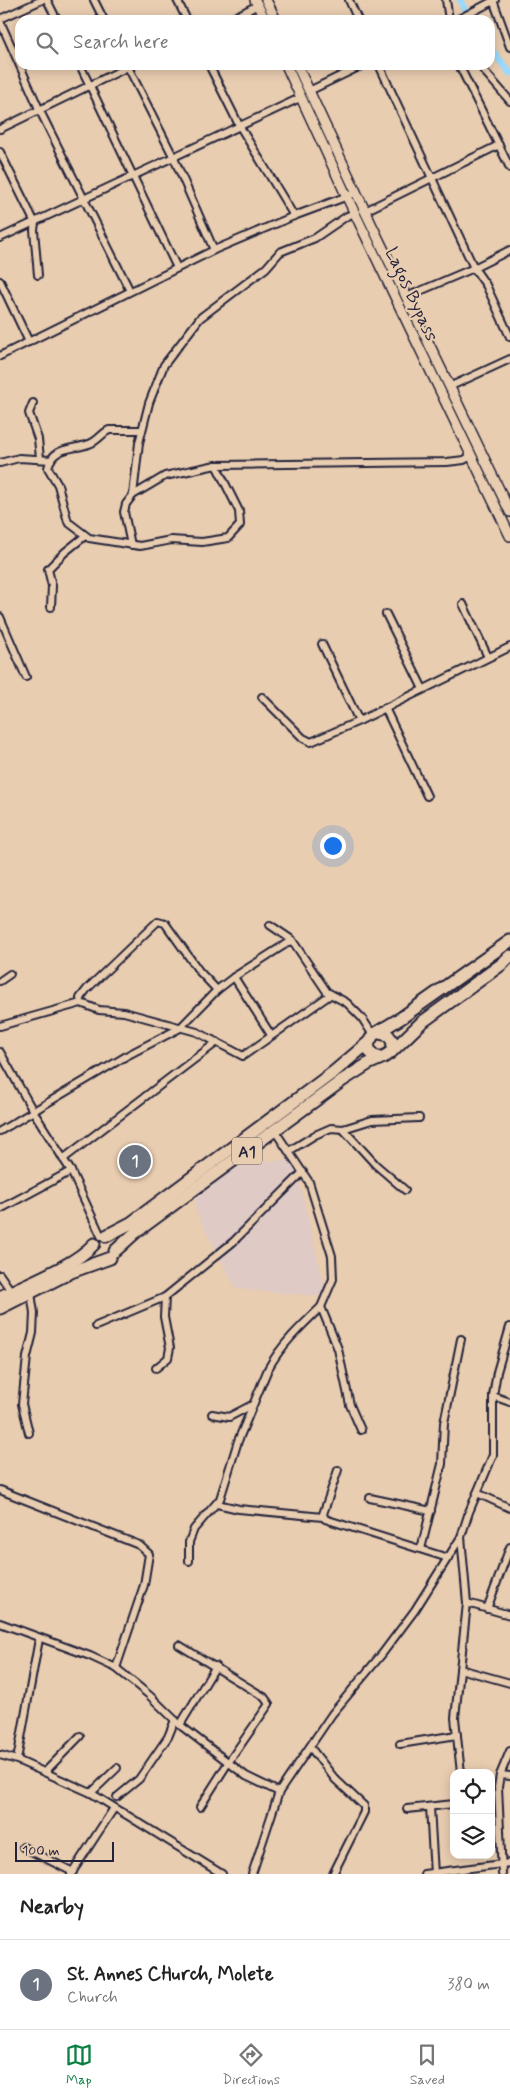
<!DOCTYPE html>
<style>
:root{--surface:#fff;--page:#f6f6f6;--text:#222;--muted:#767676;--line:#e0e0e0;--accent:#0b8043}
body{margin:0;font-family:Mynerve,sans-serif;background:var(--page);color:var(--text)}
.controls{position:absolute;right:15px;bottom:15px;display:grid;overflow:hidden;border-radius:10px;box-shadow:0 2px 12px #0003}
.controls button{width:45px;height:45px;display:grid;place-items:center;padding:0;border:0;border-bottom:1px solid var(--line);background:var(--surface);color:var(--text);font:25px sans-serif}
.scale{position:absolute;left:15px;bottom:12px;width:99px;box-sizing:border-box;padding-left:5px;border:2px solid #22223b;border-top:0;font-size:14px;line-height:18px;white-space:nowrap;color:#22223b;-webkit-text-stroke:4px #e9cdb0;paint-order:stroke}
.you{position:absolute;left:332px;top:845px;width:18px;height:18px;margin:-12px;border:4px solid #fff;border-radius:50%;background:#1a73e8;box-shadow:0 0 0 8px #1a73e833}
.badge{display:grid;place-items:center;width:32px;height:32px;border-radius:50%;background:var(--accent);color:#fff;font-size:16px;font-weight:700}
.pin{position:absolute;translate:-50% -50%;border:2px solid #fff;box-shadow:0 1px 5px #0006}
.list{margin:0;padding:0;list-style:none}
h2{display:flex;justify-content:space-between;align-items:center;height:65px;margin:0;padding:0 20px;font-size:21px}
h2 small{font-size:16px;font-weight:400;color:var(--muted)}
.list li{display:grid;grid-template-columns:32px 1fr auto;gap:15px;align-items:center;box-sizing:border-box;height:90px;padding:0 20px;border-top:1px solid var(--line)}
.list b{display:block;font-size:19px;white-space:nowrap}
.list p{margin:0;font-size:16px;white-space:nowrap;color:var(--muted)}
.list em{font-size:16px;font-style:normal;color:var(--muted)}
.icon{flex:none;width:28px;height:28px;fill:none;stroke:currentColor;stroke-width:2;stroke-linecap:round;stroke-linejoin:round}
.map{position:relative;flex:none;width:510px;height:1874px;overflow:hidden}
.search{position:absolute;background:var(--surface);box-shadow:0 2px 12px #0003;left:15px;right:15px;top:15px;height:55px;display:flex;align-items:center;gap:12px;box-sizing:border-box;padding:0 18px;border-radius:15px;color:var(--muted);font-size:19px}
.sheet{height:155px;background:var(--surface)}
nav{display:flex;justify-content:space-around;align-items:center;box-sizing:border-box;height:70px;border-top:1px solid var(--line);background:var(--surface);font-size:14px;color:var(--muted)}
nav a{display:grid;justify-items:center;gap:2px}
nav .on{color:var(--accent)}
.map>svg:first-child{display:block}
.built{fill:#dfcac5}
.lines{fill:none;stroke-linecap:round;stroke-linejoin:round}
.canal{stroke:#9cd9fd;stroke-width:7}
.street-casing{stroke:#22223b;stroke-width:10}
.secondary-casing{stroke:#22223b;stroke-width:12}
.highway-casing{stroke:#22223b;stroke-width:15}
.street{stroke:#e9cdb0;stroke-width:6}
.secondary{stroke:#e9cdb0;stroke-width:9}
.highway{stroke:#e9cdb0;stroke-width:11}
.labels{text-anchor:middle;stroke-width:4.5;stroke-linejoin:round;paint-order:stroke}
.shield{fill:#e9cdb0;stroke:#5e555e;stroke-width:1}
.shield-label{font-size:16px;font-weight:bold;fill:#22223b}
.street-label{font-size:18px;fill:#22223b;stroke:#e9cdb0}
</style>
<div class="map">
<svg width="510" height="1874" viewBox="0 0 510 1874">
<rect width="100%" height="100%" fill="#e9cdb0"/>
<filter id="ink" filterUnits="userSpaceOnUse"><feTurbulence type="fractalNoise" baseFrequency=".02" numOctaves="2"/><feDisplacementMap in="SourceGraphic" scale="10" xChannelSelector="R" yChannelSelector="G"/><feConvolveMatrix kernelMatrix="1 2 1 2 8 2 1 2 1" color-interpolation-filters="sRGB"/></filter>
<g filter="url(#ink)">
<!-- built -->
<path class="built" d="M294,1160L327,1297L236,1289L196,1212L195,1195L239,1162Z"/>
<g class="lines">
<!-- canal -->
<g class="canal">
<path d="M460,0L470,20"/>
<path d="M490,48L510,73"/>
</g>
<!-- street casing -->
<g class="street-casing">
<g id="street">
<path d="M47,0L57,20"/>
<path d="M94,0L104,20"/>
<path d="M177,0L187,20"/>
<path d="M349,0L358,20"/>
<path d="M446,0L449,20"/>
<path d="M493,0L510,47"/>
<path d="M0,19L42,0"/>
<path d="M229,20L258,5"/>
<path d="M457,20L495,0"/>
<path d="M0,21L40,111L130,291"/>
<path d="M80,65L177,268"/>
<path d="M127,65L173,156L214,250"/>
<path d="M209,65L239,125L294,216"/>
<path d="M379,65L474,268L486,285L510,337"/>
<path d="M459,65L510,168"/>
<path d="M479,65L510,101"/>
<path d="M309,91L363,65"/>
<path d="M0,129L132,65"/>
<path d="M0,152L35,223L34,230L38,275"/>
<path d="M365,211L499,145"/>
<path d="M0,238L302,97"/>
<path d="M0,281L29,342"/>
<path d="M406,297L474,268L510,250"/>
<path d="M0,356L214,250L294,216L356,193"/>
<path d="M449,387L510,359"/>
<path d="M33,403L29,413L38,439L40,458"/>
<path d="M142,430H109C101,434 98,441 89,444C73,450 52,446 48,468L58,485L68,522L89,538L140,546L171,540L202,542L228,538L240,525L239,511L216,465"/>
<path d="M0,463L19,458L51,460"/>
<path d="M133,495L165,476L216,465L447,462L464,460L471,456"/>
<path d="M131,545L124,512L126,504L133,495L139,443L149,403L164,365L200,318L266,268L280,252L315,238L347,216L355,213"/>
<path d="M463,604L488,657"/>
<path d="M51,607L52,586L48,569L65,552L85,536"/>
<path d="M386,614L423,689"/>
<path d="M0,617L26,677"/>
<path d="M322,644L359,721"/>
<path d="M262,697L303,738L311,742L359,721L510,647"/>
<path d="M385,708L427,796"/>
<path d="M270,925L292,940L327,992L347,1003L362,1018L373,1035"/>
<path d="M234,977L271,1035"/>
<path d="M0,981L10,974"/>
<path d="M81,1003L80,998L87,989L158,921L165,923L199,971L217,990"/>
<path d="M0,1026L81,1003L99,1010L124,1012L197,1032L243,1056L330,995"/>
<path d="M0,1052L33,1111L71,1171L101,1236"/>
<path d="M343,1129L376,1165L405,1190"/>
<path d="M0,1131L128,1055L180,1028L217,990L234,977L292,940"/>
<path d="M275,1131L309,1182L332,1256L333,1279L321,1307L338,1349L350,1405L361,1430"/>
<path d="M289,1151L315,1135L331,1128L343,1129L372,1120L419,1118"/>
<path d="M63,1159L217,1042"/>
<path d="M0,1209L71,1171"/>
<path d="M0,1275L11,1291"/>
<path d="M96,1326L165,1297L233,1242L303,1172"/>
<path d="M510,1327L497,1372L493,1396V1455L469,1512L461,1537L467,1603L510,1615"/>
<path d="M156,1368L168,1358L170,1348L164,1317L165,1297"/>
<path d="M493,1396L510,1402"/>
<path d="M212,1414L229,1417L254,1404"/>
<path d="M29,1433L22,1404L27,1357L33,1333L34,1313L31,1293"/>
<path d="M338,1470L323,1514L325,1519L448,1558"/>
<path d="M0,1490L139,1545L149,1554L144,1585L116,1668"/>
<path d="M477,1493L510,1508"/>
<path d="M370,1498L431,1511"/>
<path d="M217,1504L239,1509L323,1517"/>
<path d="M421,1549L442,1464L444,1423L461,1339"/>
<path d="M189,1561V1542L194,1529L220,1499L238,1441L268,1369C281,1345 301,1326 321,1307"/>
<path d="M487,1609L510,1547"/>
<path d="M0,1623L90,1656L116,1668L149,1695L180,1725L246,1776L279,1792"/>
<path d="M179,1645L264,1697L269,1704L228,1763L200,1807"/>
<path d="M460,1669L510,1683"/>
<path d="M180,1725L216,1666"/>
<path d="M400,1744L457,1735"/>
<path d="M310,1747L335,1779L364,1806V1812L333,1874"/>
<path d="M0,1755L17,1760L91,1793L222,1874"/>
<path d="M17,1760L39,1639"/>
<path d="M45,1772L80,1736"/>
<path d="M461,1773L455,1718L467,1603"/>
<path d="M500,1775L510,1776"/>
<path d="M91,1793L117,1768"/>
<path d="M117,1797L139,1779L168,1737L175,1720"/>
<path d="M430,1807L434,1874"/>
<path d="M407,1809L454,1804"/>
<path d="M23,1847L73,1872"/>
<path d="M71,1874L114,1808"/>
<path d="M252,1874L279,1792L332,1714L382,1654L415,1610L461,1537"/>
<path d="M424,1874L510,1863"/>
<path d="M502,1874L498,1787L500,1775L510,1751"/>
</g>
</g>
<!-- secondary casing -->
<g class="secondary-casing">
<g id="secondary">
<path d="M255,0L265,20"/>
<path d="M266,0L276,20"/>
<path d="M286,65L347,197L510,536"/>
<path d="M297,65L365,211L510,512"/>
</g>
</g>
<!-- highway casing -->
<g class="highway-casing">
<g id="highway">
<path d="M379,1033L388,1035L393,1042L392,1051C385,1058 377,1060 370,1052L368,1044L373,1035L401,1018L510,941"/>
<path d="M392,1051L421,1023L502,964L510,956"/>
<path d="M106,1236L131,1223L335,1071L369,1042"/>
<path d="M115,1251L136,1232L343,1080L368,1064L384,1057"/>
<path d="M0,1297C28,1283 74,1266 94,1244"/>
<path d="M0,1308L71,1272L110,1258"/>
</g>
</g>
<!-- street -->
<use href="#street" class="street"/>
<!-- secondary -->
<use href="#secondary" class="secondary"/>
<!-- highway -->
<use href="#highway" class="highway"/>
</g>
</g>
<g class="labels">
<!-- shield labels -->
<rect class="shield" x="232" y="1137.5" width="30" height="27" rx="4"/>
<g class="shield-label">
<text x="247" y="1157">A1</text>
</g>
<!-- street labels -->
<g class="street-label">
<text transform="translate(412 294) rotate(65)" y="6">Lagos Bypass</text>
</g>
</g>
</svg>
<div class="controls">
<button><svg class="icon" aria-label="locate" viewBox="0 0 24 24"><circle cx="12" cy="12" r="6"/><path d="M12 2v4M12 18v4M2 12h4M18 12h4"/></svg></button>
<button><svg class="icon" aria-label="layers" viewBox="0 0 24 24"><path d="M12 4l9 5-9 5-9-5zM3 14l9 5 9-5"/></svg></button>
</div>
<div class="scale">100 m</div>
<div class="you"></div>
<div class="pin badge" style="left:135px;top:1161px;background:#6b7280">1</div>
<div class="search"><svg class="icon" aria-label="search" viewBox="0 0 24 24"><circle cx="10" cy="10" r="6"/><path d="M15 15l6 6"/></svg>Search here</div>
</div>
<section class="sheet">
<h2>Nearby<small></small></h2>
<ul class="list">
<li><span class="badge" style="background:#6b7280">1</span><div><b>St. Annes CHurch, Molete</b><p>Church</p></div><em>380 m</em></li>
</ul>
</section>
<nav>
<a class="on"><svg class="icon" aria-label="map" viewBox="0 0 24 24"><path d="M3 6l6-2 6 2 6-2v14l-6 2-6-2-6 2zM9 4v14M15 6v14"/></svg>Map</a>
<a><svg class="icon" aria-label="directions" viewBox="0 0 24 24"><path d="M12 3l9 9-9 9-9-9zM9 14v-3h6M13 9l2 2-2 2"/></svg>Directions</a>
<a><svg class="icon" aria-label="saved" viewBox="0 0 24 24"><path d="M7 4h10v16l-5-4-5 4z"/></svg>Saved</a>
</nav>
